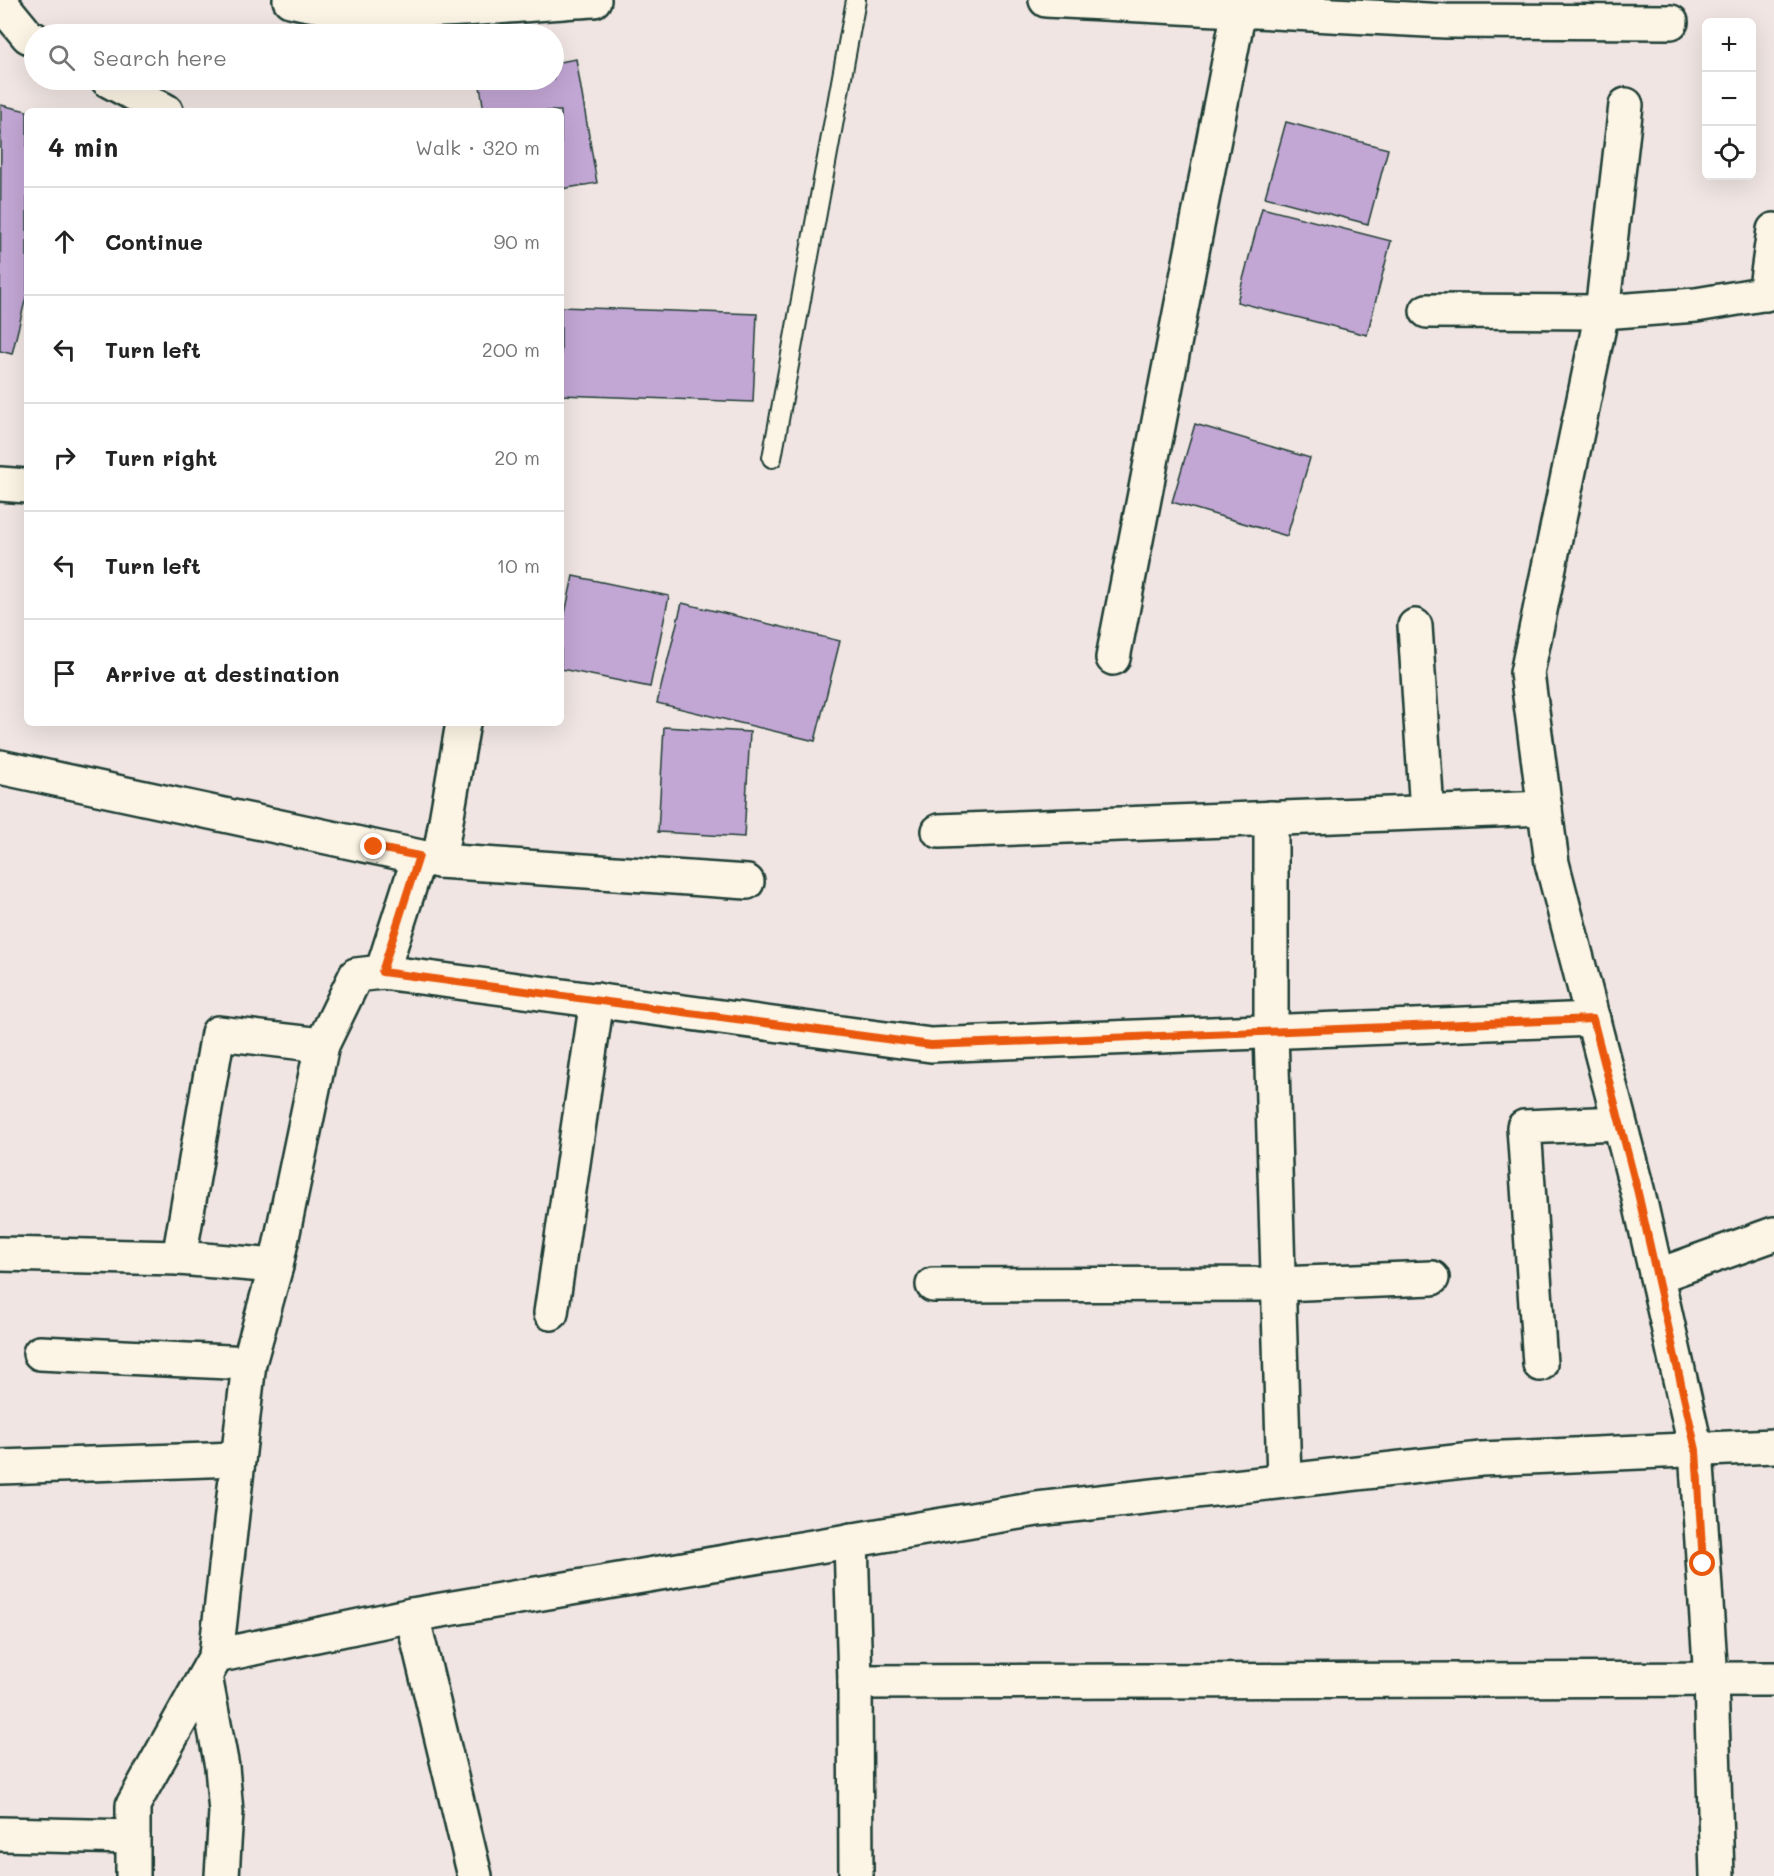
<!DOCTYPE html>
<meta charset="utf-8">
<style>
:root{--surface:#fff;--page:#f2f2f2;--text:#222;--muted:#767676;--line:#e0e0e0}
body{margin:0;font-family:Mali,sans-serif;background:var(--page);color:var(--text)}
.controls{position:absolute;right:18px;top:18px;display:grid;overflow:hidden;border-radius:9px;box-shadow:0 6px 24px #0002}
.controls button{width:54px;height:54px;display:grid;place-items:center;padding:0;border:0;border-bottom:2px solid var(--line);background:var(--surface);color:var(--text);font:30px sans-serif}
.stop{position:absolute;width:18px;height:18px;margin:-14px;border:4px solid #ea580c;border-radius:50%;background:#fff}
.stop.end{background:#ea580c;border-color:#fff;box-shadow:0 2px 6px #0008}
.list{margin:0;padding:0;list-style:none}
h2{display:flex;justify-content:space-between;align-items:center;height:78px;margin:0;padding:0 24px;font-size:26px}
h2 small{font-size:20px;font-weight:400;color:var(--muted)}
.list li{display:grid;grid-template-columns:39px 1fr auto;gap:18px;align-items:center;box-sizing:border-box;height:108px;padding:0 24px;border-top:2px solid var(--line)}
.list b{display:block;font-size:22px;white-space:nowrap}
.list em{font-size:20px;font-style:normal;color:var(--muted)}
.icon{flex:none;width:33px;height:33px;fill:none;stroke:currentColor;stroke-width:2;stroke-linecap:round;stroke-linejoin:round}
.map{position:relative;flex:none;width:1774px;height:1876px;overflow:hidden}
.search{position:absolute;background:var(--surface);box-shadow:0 6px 24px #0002;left:24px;top:24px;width:540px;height:66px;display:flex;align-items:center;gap:15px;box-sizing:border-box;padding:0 21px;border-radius:33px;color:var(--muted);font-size:22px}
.panel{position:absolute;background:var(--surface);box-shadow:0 6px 24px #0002;left:24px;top:108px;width:540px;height:618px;border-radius:9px}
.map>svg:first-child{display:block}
.building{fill:#c2a6d4;stroke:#1f3d34;stroke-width:1.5}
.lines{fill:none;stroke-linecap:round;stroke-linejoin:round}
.lane-casing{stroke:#1f3d34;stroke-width:22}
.street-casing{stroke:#1f3d34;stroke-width:38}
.lane{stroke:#fcf5e5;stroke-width:18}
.street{stroke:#fcf5e5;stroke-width:33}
.route{stroke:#ea580c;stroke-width:8}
</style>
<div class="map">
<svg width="1774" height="1876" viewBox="0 0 1774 1876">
<rect width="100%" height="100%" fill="#f0e5e2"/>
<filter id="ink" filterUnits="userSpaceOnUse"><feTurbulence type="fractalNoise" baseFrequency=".0167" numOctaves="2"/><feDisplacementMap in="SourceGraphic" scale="12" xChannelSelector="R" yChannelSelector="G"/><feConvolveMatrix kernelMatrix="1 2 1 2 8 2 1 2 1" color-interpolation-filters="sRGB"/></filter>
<g filter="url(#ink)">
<!-- building -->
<g class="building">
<path d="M576,59L597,183L561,189V111H484L479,80H554V63Z"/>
<path d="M1,105L27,111V293L12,354L0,351Z"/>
<path d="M1286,122L1388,149L1368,224L1265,197Z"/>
<path d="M1262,208L1391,241L1367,335L1237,302Z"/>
<path d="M561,307L757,314L753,402L561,395Z"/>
<path d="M1195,424L1310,458L1287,536L1172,502Z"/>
<path d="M573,576L669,596L650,687L561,669V632Z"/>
<path d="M682,603L840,641L815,741L657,703Z"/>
<path d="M664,727L750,732L744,837L658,832Z"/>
</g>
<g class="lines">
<!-- lane casing -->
<g class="lane-casing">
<path id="lane" d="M772,458L856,0"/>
</g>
<!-- street casing -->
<g class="street-casing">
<g id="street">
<path d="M290,0C380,22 501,5 594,0"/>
<path d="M1046,0L1446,21L1671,22"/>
<path d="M0,2L28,36L34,39"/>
<path d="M108,80L166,111"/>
<path d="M1626,105L1602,312L1527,673L1552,863L1638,1193L1696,1450L1711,1680L1717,1876"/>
<path d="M1765,294L1774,230"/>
<path d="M1427,311L1602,312L1696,305L1774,292"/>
<path d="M0,484L27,486"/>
<path d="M1415,626L1427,812"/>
<path d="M1113,658L1239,10"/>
<path d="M0,767L439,861L747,882"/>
<path d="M1271,818V1032L1284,1480"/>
<path d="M939,831L1545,808"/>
<path d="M439,861L463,723"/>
<path d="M382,972L419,857"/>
<path d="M0,1254L179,1258L276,1266"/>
<path d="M179,1258L218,1033L322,1045"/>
<path d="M1657,1276L1774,1234"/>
<path d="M933,1285L1279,1284L1432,1278"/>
<path d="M551,1313L597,1000"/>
<path d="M40,1353L249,1363"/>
<path d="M1540,1364L1524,1127L1619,1123"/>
<path d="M0,1467L238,1459"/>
<path d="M851,1540L855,1682L1774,1679"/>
<path d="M412,1615L475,1876"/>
<path d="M216,1656L412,1615L1037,1509L1481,1459L1774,1446"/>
<path d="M205,1676L222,1767L226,1812L222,1876"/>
<path d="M855,1682L856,1876"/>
<path d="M0,1834L133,1837"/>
<path d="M133,1876V1805L216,1656L249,1363L276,1266L322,1045L356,975L382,972L931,1045L1593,1019"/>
</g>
</g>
<!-- lane -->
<use href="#lane" class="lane"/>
<!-- street -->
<use href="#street" class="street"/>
</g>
</g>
<g class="lines" filter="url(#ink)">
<!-- route -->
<path class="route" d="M374,847L419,856L382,972L931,1045L1593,1019L1638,1193L1696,1450L1703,1564"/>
</g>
</svg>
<div class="controls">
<button>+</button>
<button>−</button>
<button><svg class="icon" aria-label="locate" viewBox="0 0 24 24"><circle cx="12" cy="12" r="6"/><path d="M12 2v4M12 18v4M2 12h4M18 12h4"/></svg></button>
</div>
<div class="stop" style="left:1703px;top:1564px"></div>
<div class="stop end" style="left:374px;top:847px"></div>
<div class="search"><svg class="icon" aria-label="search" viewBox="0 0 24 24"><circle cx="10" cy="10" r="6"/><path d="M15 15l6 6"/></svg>Search here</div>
<section class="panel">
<h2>4 min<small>Walk · 320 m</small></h2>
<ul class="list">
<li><svg class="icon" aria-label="ahead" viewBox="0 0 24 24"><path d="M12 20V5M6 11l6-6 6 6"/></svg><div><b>Continue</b></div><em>90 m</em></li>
<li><svg class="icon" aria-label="left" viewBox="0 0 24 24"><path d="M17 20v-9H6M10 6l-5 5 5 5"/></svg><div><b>Turn left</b></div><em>200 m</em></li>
<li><svg class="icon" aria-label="right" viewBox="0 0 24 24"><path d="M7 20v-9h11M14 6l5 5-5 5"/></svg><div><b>Turn right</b></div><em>20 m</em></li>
<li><svg class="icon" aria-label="left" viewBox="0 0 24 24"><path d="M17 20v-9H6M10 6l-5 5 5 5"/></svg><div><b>Turn left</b></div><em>10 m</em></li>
<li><svg class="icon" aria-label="arrive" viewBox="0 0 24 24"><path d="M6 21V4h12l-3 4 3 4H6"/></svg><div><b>Arrive at destination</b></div></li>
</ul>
</section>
</div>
